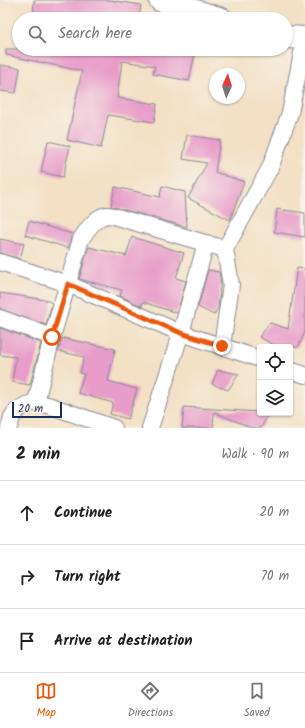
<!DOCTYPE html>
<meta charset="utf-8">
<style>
:root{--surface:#fff;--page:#f6f6f6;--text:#202124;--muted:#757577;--line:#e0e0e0;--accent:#ea580c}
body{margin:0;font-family:Kalam,sans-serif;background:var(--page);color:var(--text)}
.controls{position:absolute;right:12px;bottom:12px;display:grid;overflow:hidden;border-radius:4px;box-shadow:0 1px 3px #0004}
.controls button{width:36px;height:36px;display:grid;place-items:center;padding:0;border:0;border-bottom:1px solid var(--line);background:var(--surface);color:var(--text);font:20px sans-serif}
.compass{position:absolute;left:209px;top:68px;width:36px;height:36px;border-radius:50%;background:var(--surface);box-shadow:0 1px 3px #0004;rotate:4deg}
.scale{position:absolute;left:12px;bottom:10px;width:50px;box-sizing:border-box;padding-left:4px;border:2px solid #1b2f5e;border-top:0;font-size:11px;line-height:14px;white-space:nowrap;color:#1b2f5e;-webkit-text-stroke:3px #f7f3e8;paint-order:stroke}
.stop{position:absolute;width:12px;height:12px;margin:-9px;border:3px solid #ea580c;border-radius:50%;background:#fff}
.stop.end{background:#ea580c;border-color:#fff;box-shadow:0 1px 4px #0008}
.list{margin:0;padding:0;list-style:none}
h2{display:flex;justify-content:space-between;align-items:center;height:52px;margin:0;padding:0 16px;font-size:17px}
h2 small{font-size:13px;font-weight:400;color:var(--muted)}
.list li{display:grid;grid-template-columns:26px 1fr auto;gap:12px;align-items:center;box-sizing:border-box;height:64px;padding:0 16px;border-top:1px solid var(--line)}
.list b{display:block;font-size:15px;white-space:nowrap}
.list em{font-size:13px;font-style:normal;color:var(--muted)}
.icon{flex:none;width:22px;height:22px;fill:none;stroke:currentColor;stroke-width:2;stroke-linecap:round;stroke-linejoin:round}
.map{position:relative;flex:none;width:305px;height:428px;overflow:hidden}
.search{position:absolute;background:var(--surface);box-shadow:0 1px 3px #0004;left:12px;right:12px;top:12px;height:44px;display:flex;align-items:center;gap:10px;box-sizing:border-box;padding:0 14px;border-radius:22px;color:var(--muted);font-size:15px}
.sheet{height:244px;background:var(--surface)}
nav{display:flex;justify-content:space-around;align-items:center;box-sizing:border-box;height:56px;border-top:1px solid var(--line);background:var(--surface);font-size:11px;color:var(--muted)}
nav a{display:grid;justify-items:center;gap:2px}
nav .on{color:var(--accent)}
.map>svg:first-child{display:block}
.building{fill:#e89cc9}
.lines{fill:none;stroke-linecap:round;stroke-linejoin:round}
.minor-casing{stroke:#878892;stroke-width:18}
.secondary-casing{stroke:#878892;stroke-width:24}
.minor{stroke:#fff;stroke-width:16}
.secondary{stroke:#fff;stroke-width:22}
.route{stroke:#ea580c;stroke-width:5}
</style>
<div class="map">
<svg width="305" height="428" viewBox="0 0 305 428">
<rect width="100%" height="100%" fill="#f7f3e8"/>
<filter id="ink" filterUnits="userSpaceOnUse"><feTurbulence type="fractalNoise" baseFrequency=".025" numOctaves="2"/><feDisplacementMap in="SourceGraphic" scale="8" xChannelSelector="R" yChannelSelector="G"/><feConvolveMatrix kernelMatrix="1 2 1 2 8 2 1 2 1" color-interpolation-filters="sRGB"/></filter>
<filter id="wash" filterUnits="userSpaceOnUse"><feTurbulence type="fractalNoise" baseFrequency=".012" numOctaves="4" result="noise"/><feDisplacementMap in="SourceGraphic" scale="16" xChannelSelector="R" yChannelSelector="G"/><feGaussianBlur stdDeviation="0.9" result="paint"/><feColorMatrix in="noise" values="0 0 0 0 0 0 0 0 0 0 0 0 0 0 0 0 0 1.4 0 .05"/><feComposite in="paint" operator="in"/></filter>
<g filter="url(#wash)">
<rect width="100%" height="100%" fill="#f3e0c5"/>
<g id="blocks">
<!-- building -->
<g class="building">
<path d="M34,0H110L141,5L139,19H33Z"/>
<path d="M6,49H196L189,81L153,74L155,66L122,61L117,98L157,104L154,122L108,115L101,148L67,140L82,71L6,55Z"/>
<path d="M0,65L20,68L16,93L0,91Z"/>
<path d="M187,135L220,140L215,172L244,182L230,220L188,198L207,163L183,159Z"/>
<path d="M48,141L70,146L63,177L41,172Z"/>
<path d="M162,186L185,192L187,227L111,206L115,187L160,197Z"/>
<path d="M277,209L305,213V237L274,232Z"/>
<path d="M29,221L72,234L68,248L25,235Z"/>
<path d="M132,237L184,253L176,278L186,281L177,313L143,302L142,306L120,296L122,290L79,279L89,247L126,256Z"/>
<path d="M0,239L24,244L20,259L0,253Z"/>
<path d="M297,268L305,269V332L298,347H278L259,337L270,323L288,329Z"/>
<path d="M208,270L219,272L221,284L219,291L220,292L218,308L214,315L198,307Z"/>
<path d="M0,293L46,300L52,303L46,325L0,309Z"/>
<path d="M0,328L41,343L30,385L12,382L16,357L0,355Z"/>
<path d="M62,338L115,349L108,381L137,389L128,419L110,414L113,403L78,393L84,374L80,373L84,357L58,351Z"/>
<path d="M218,370L239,374L228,390L212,384Z"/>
<path d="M184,407L259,412L267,416L261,428H252L214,412L213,428H182Z"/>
</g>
</g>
</g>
<g filter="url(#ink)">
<use href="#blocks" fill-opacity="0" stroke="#878892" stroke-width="1"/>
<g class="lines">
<!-- minor casing -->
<g class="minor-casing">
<g id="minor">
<path d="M0,262L68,284L181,333L260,359"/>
<path d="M0,318L52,337"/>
<path d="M222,346L231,285L225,249L270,168L290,113L305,38"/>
<path d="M290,370L305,375"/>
<path d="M36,402L52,337L81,239C87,230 95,217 107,215C110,215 114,216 117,217L225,249"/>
<path d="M9,428L12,417L17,410L26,405L36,402L51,406L114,428"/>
<path d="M150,428L181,333L206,243"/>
</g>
</g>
<!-- secondary casing -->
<g class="secondary-casing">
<g id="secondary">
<path d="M160,0L222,19"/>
<path d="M286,37L305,38"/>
</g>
</g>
<!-- minor -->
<use href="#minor" class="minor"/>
<!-- secondary -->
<use href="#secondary" class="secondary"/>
</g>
</g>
<g class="lines" filter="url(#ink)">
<!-- route -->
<path class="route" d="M52,337L68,284L181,333L222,346"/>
</g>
</svg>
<div class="controls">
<button><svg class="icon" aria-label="locate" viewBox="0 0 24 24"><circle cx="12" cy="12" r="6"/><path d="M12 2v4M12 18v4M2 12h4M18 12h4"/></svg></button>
<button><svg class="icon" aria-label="layers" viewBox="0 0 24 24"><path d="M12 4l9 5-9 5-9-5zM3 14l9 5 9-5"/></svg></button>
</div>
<svg class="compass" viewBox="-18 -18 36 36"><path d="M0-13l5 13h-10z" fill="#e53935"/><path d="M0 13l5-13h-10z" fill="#757577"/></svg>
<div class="scale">20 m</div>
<div class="stop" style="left:52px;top:337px"></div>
<div class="stop end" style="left:222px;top:346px"></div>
<div class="search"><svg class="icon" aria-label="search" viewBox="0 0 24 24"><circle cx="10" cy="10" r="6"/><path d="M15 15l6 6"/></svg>Search here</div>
</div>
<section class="sheet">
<h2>2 min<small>Walk · 90 m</small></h2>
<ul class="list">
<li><svg class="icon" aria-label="ahead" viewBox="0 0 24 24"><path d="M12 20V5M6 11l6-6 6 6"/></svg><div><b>Continue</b></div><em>20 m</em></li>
<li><svg class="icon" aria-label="right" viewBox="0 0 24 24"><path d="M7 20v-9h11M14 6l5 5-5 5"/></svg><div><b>Turn right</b></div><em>70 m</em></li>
<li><svg class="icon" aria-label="arrive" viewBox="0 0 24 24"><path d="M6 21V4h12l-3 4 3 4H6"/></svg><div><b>Arrive at destination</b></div></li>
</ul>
</section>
<nav>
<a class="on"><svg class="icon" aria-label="map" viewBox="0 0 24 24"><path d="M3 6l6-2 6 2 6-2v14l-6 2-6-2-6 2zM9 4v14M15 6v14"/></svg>Map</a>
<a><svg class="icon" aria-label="directions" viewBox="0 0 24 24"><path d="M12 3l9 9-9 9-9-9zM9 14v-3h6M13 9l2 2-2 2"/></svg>Directions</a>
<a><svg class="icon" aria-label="saved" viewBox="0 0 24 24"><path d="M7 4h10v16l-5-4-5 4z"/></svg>Saved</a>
</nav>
